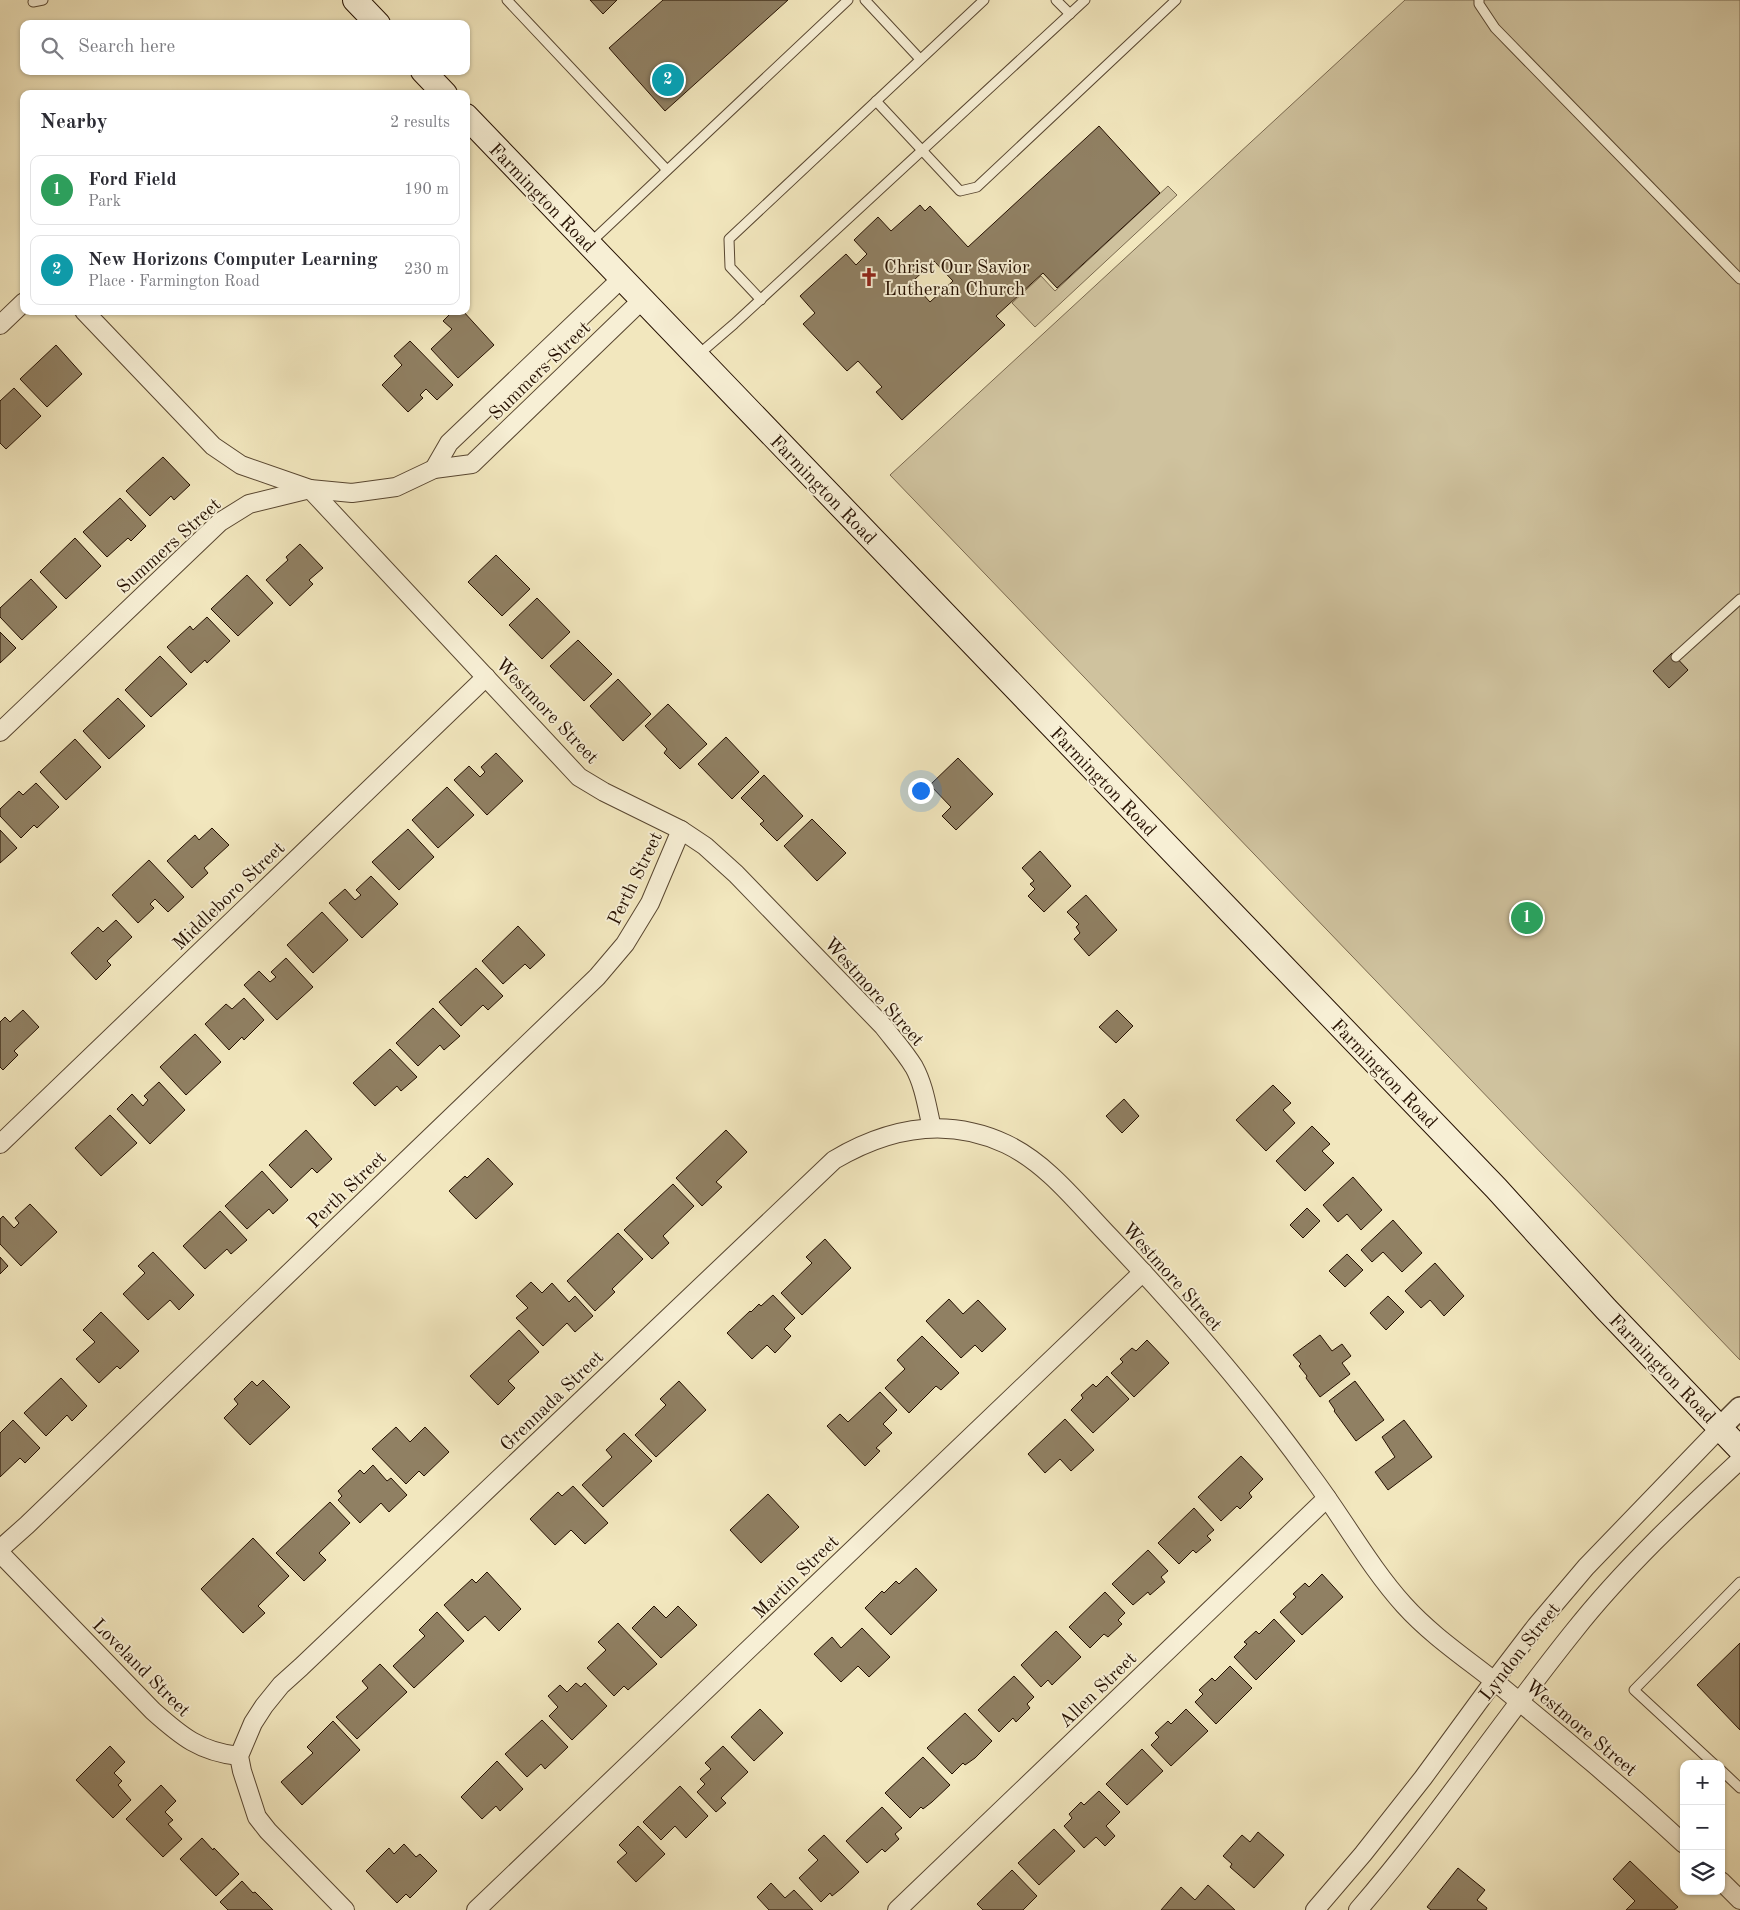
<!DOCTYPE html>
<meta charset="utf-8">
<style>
:root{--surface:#fff;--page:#f7f7f7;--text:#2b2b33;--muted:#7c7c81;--line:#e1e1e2;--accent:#0f766e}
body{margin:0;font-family:"Old Standard TT",serif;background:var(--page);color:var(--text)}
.controls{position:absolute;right:15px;bottom:15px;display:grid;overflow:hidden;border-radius:10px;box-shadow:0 1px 4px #0004}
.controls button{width:45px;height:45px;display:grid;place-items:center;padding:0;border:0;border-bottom:1px solid var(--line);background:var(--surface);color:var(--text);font:25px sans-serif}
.you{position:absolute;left:920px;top:790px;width:18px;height:18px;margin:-12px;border:4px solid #fff;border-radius:50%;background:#1a73e8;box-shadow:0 0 0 8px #1a73e833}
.badge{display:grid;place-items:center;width:32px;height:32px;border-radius:50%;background:var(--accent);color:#fff;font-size:16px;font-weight:700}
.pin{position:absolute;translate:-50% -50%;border:2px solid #fff;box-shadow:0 1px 5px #0006}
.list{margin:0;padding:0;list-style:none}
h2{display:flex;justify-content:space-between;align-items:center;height:65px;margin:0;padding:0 20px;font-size:21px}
h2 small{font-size:16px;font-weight:400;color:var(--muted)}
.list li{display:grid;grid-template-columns:32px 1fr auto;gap:15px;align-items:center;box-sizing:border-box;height:70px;margin:0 10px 10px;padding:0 10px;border:1px solid var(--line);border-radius:10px}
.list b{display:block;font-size:19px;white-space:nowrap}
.list p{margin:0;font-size:16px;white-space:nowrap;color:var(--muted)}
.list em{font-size:16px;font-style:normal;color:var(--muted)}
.icon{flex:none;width:28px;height:28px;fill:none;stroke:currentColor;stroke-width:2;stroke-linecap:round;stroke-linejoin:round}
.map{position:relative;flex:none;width:1740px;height:1910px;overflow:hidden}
.search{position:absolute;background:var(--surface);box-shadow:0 1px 4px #0004;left:20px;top:20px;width:450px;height:55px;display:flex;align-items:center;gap:12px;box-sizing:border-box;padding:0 18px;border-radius:10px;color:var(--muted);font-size:19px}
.panel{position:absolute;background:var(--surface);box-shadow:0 1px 4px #0004;left:20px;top:90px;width:450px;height:225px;border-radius:10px}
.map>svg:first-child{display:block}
.green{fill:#cfc29e;stroke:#7a694f}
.building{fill:#908063;stroke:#251000;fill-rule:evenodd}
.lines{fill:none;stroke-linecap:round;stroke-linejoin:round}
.service-casing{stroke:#584630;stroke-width:11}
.minor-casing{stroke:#584630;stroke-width:20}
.tertiary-casing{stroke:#584630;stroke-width:24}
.secondary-casing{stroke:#251000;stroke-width:26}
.service{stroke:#f7efd5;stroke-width:9}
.minor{stroke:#f7efd5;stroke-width:18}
.tertiary{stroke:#f7efd5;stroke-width:21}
.secondary{stroke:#f7efd5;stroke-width:24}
.labels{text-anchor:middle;stroke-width:4;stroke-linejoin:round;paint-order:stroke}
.street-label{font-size:19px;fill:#251000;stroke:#f7efd5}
.poi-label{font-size:19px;fill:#251000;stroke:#f7efd5;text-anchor:start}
</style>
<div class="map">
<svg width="1740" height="1910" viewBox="0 0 1740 1910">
<rect width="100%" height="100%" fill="#f2e7be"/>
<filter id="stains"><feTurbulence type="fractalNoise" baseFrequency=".004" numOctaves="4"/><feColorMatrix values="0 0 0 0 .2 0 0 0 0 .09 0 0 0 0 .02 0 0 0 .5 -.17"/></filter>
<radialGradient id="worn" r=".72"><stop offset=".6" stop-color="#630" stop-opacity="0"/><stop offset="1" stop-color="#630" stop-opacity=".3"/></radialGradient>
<!-- green -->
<g class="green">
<path d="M1405,0H1740V1360L890,475Z"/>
<path d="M1168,186L1177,195L1035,327L1012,303L1041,276L1055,291Z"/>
</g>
<!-- building -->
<g class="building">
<path d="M590,0H617L603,14Z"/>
<path d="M663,0H788L665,111L609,48Z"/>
<path d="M1099,126L1160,193L1057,288L1043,273L996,316L1005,325L902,420L876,392L882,387L858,361L847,371L803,324L815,313L800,296L846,254L856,265L867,254L854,240L878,217L891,231L920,205L925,211L930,206L968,247ZM934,261L953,281L930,302L912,282Z"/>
<path d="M453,311H463L494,345L458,378L431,349L452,329L443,321Z"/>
<path d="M410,341L453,385L437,400L426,389L420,395L423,398L408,412L382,385L402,365L394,356Z"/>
<path d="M56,345L82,374L47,407L20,379Z"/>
<path d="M14,388L41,416L6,449L0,443V401Z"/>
<path d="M163,457L190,485L174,500L171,496L150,516L126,491Z"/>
<path d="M120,498L146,526L131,541L128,538L107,557L83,532Z"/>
<path d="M75,538L101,566L66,599L40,572Z"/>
<path d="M300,544L323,568L309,580L313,584L290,606L266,580L288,560L286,557Z"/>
<path d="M496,555L530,589L502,616L468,582Z"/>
<path d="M247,575L273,603L238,636L211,609Z"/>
<path d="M31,579L57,607L22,640L0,617V608Z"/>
<path d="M537,598L570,632L542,659L509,625Z"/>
<path d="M207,617L230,641L207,663L205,660L191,673L167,647L190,626L193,630Z"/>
<path d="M0,632L16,648L0,663Z"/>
<path d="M578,640L612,674L584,701L550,666Z"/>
<path d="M1672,653L1688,670L1669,688L1653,671Z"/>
<path d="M160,656L187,684L151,717L125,690Z"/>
<path d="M618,679L651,714L623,741L590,706Z"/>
<path d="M118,698L145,726L109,759L83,731Z"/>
<path d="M668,704L707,744L680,769L664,753L667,749L645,726Z"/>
<path d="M726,737L759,772L732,799L698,764Z"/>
<path d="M75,739L101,767L66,800L40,772Z"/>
<path d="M496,753L523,781L487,815L454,780L469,766L480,777L485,772L481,767Z"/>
<path d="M958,758L993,794L956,830L942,816L951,807L930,785Z"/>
<path d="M764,775L803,816L777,841L760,824L764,821L741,798Z"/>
<path d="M36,783L59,807L37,828L34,825L21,838L0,816V809L19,791L23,795Z"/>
<path d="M447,787L474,815L438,848L412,820Z"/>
<path d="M812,819L846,853L817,881L784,846Z"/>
<path d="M212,828L229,845L204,868L208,873L192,888L167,861L195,835L199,840Z"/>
<path d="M408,829L434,857L399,890L372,862Z"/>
<path d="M0,830L17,848L0,863Z"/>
<path d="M1040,851L1071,886L1044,912L1028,896L1035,889L1030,884L1034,881L1022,868Z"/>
<path d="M149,860L184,897L168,912L155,899L150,904L154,908L138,923L112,895Z"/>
<path d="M371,876L398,904L362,938L329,903L345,889L355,900L361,895L356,890Z"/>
<path d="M1086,895L1117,930L1089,956L1074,939L1080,933L1076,927L1079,924L1067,912Z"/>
<path d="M322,912L348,940L313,973L287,945Z"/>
<path d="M116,920L132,937L107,961L111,965L96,980L71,953L98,927L103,932Z"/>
<path d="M518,926L545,955L530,969L525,964L503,984L482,961Z"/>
<path d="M286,958L313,987L277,1020L244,985L259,971L270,982L276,977L271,972Z"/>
<path d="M476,968L503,996L488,1010L483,1005L461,1026L439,1002Z"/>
<path d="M244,998L264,1020L244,1040L242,1037L229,1050L205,1024L226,1004L232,1009Z"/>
<path d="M433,1008L460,1036L444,1050L440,1045L418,1066L396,1043Z"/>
<path d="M23,1010L39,1027L14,1051L18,1055L3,1070L0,1067V1022L5,1017L10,1022Z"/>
<path d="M1117,1010L1133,1026L1116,1043L1099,1027Z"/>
<path d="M195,1034L221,1062L186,1095L160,1067Z"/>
<path d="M390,1049L417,1077L401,1091L397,1086L375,1106L353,1083Z"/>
<path d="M159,1082L185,1110L150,1144L117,1109L132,1094L143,1106L148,1100L144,1096Z"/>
<path d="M1273,1085L1291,1103L1283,1110L1295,1123L1266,1151L1236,1120Z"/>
<path d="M1124,1099L1139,1116L1122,1133L1106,1116Z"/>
<path d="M110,1115L137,1143L101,1176L75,1148Z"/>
<path d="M1312,1126L1330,1144L1322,1151L1334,1163L1305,1191L1276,1161Z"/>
<path d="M306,1130L332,1159L317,1173L312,1168L291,1188L269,1165Z"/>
<path d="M726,1130L747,1152L716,1182L722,1187L702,1206L676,1178Z"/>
<path d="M488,1158L513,1184L476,1219L449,1191L465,1176L467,1178Z"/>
<path d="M262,1171L288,1200L273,1214L269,1209L247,1229L225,1206Z"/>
<path d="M1353,1177L1382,1210L1361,1230L1347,1214L1338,1222L1323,1205Z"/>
<path d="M673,1184L694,1206L663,1236L669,1243L652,1259L624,1230Z"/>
<path d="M30,1204L57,1232L21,1266L0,1244V1219L3,1216L14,1228L19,1223L15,1218Z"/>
<path d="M1307,1208L1320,1221L1303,1238L1290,1225Z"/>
<path d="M220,1211L247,1240L231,1254L227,1249L205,1269L183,1246Z"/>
<path d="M1393,1220L1422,1253L1402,1272L1383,1252L1372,1262L1361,1250Z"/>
<path d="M618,1233L643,1259L612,1289L615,1292L595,1311L567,1281Z"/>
<path d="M825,1239L851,1268L802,1315L781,1293L812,1263L806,1257Z"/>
<path d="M153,1252L194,1295L179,1310L170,1300L148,1320L123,1294L145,1273L138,1266Z"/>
<path d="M1347,1254L1363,1270L1345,1287L1329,1271Z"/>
<path d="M0,1257L8,1266L0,1274Z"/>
<path d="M1435,1263L1464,1296L1444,1316L1430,1300L1421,1308L1405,1291Z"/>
<path d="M531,1282L542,1293L552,1283L569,1302L575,1296L593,1316L575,1332L567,1323L543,1346L516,1318L528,1308L516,1296Z"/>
<path d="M773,1295L795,1318L784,1329L791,1336L775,1353L767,1345L752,1359L727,1333L750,1311L751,1312L759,1304L761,1306Z"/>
<path d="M1388,1296L1404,1312L1386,1330L1370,1313Z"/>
<path d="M949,1299L963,1314L978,1300L1006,1329L982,1352L975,1345L961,1358L926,1321Z"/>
<path d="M101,1312L139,1351L120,1369L117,1366L99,1383L76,1359L95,1342L83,1330Z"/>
<path d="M519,1330L539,1352L508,1381L515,1388L498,1405L470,1376Z"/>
<path d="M1320,1335L1332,1351L1342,1344L1351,1356L1342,1363L1350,1374L1320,1397L1306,1378L1307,1376L1299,1366L1301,1364L1293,1355Z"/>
<path d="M922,1336L959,1373L941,1390L936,1386L909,1413L885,1388L905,1369L897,1360Z"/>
<path d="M1147,1340L1169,1363L1134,1397L1111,1373L1123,1362L1120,1359L1132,1348L1136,1351Z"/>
<path d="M1107,1376L1129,1399L1093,1433L1071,1410L1083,1398L1081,1395L1093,1384L1096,1387Z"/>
<path d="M61,1378L87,1406L72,1421L67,1415L46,1436L24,1413Z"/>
<path d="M263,1380L290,1407L250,1445L224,1418L238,1404L234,1399L252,1381L257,1386Z"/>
<path d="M679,1381L706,1410L656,1457L635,1435L666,1405L660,1399Z"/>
<path d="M1355,1381L1384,1420L1356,1441L1334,1411L1335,1410L1329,1401Z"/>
<path d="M880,1392L897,1410L883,1424L892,1433L876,1448L880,1451L865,1466L827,1426L840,1414L848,1422Z"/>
<path d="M1065,1419L1094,1450L1071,1471L1060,1459L1045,1473L1028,1454Z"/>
<path d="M13,1420L40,1448L25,1463L20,1458L0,1477V1433Z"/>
<path d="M1404,1420L1432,1457L1388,1490L1375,1472L1395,1457L1382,1437Z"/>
<path d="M396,1427L410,1442L425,1427L449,1452L424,1476L419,1471L406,1484L372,1449Z"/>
<path d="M624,1433L652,1461L603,1507L582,1485L612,1457L606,1450Z"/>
<path d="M1241,1456L1263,1479L1249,1493L1252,1497L1240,1509L1237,1506L1221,1521L1198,1497Z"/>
<path d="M373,1465L387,1481L391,1478L407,1495L389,1512L381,1503L360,1523L338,1500L342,1496L338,1491L360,1470L364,1474Z"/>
<path d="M573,1486L608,1523L585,1544L571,1530L555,1545L530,1519L558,1492L562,1496Z"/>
<path d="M768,1494L799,1527L761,1563L730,1530Z"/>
<path d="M330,1502L350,1523L319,1553L326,1560L304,1581L276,1553Z"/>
<path d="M1194,1508L1214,1530L1207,1536L1211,1540L1196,1553L1193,1550L1179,1564L1158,1543Z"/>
<path d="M253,1538L289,1576L258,1606L265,1613L243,1633L201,1589Z"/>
<path d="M1148,1550L1168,1571L1161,1577L1165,1582L1150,1595L1148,1592L1133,1605L1112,1584Z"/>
<path d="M916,1568L937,1590L891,1635L865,1608L882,1591L884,1593L896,1581L899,1584Z"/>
<path d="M487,1572L521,1609L499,1631L485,1616L468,1631L444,1605L472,1579L476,1583Z"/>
<path d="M1322,1574L1343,1597L1302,1635L1280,1612L1296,1597L1293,1594L1305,1583L1309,1587Z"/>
<path d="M1105,1592L1125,1613L1118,1620L1122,1624L1108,1637L1104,1634L1090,1648L1069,1627Z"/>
<path d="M654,1606L666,1618L678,1606L697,1625L661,1658L632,1628Z"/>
<path d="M437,1612L464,1641L414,1688L393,1666L425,1636L419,1630Z"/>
<path d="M1274,1619L1295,1641L1256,1680L1234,1657L1247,1644L1244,1642L1256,1631L1259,1634Z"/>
<path d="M618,1623L657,1664L628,1690L624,1686L614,1696L587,1668L606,1650L598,1642Z"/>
<path d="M862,1628L890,1657L869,1677L858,1666L841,1682L814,1654L832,1637L841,1648Z"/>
<path d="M1056,1631L1081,1657L1052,1685L1048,1680L1041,1687L1021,1665Z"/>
<path d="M1740,1643V1730L1697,1685Z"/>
<path d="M380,1664L407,1692L357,1739L336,1717L368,1688L362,1681Z"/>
<path d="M1230,1666L1252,1688L1216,1724L1195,1702L1203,1694L1199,1690L1212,1678L1215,1681Z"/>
<path d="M1014,1676L1034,1697L1027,1704L1030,1708L1016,1722L1013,1718L999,1732L978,1710Z"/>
<path d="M576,1683L581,1687L585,1683L607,1706L572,1740L549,1716L558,1707L548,1696L560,1685L567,1692Z"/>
<path d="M760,1709L783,1733L754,1761L731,1737Z"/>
<path d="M1186,1709L1208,1731L1171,1766L1151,1745L1159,1737L1155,1733L1168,1721L1171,1724Z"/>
<path d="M965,1713L992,1741L975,1758L965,1765L963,1763L952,1774L927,1748Z"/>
<path d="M542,1720L568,1747L545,1769L541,1764L527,1777L505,1754Z"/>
<path d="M333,1721L360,1750L302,1805L281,1782L313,1753L307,1747Z"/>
<path d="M110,1746L125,1762L114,1773L122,1781L118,1785L131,1800L113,1818L76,1780Z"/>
<path d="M723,1746L748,1772L721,1798L726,1803L716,1812L697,1792L705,1784L700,1779L711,1769L705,1763Z"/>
<path d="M1142,1749L1163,1771L1127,1805L1106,1784Z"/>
<path d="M923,1757L950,1785L932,1802L923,1809L921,1807L910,1818L885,1793Z"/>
<path d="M497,1761L523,1789L500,1811L496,1806L482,1819L461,1797Z"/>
<path d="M161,1785L176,1801L165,1812L173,1820L168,1824L182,1839L163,1857L126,1819Z"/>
<path d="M680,1786L708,1816L686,1838L675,1826L661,1840L643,1822Z"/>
<path d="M1099,1791L1120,1812L1106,1826L1115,1836L1105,1846L1096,1837L1084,1848L1064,1826L1072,1818L1069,1814L1081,1802L1084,1805Z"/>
<path d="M882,1807L902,1828L895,1834L899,1839L885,1852L882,1849L867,1863L846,1841Z"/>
<path d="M638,1826L665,1854L636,1882L617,1862L627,1853L619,1845Z"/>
<path d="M1054,1829L1075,1851L1039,1885L1018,1863Z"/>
<path d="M1258,1832L1284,1855L1254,1888L1230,1867L1232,1864L1223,1856L1242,1835L1250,1842Z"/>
<path d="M824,1835L859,1872L842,1888L832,1896L830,1893L821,1902L799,1878L818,1860L808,1850Z"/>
<path d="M202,1838L213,1850L214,1848L239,1874L216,1896L180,1859Z"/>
<path d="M404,1844L416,1857L420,1854L437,1871L410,1898L406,1894L397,1903L366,1871L389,1848L394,1854Z"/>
<path d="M1630,1861L1678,1907L1674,1910H1626L1635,1901L1613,1879Z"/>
<path d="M1458,1868L1485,1890L1477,1900L1487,1908L1486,1910H1431L1427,1907Z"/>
<path d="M1012,1870L1037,1896L1023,1910H983L977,1904Z"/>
<path d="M242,1881L253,1893L255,1892L273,1910H228L220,1902Z"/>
<path d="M771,1883L785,1898L794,1890L813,1910H769L757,1897Z"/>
<path d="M1208,1885L1235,1910H1161L1181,1887L1195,1900Z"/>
</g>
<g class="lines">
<!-- service casing -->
<g class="service-casing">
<g id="service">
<path d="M507,0L667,170"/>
<path d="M865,0L920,59"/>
<path d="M1056,0L1070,14"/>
<path d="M1479,0V4L1495,28L1740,279"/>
<path d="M33,2L43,0"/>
<path d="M876,101L960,191L977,187L1176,0"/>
<path d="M590,243L848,0"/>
<path d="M761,300L730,267L729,239L984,0"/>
<path d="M698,355L734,324L1085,0"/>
<path d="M1676,657L1740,599"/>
<path d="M1714,1764L1634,1690L1740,1582"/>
<path d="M1721,1770L1740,1788"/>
</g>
</g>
<!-- minor casing -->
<g class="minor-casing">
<g id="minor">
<path d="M84,311L213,446L241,465L310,489L579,777L604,792L681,830L705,846L736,874L883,1026C893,1039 905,1052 914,1067C924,1085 927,1107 932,1128"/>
<path d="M0,325L24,302"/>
<path d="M434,469L449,443L621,279"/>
<path d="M0,732L220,522L249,504L310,489L352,493L396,487L434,469L472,464L642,300"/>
<path d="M0,1144L486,677"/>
<path d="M0,1549L27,1525L597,977L625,944L650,903L681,830"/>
<path d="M0,1553L153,1711C181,1736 200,1752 239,1756"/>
<path d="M1721,1881L1740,1900"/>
<path d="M345,1910L268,1831L257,1817L242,1771L239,1756L253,1723L264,1706L281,1685L301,1667L834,1160C888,1128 946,1116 1006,1144C1048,1164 1078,1204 1110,1237C1180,1311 1249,1390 1309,1473C1342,1516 1368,1565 1404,1605C1432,1636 1467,1659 1498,1684C1561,1736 1624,1788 1684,1844"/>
<path d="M476,1910L1143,1272"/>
<path d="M897,1910L1327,1498"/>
<path d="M1315,1910L1363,1854L1423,1778L1494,1681L1536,1626L1586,1567L1720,1428"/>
<path d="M1358,1910C1435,1821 1500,1723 1574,1631C1623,1569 1682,1514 1740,1460"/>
</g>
</g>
<!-- tertiary casing -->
<g class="tertiary-casing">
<path id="tertiary" d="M1720,1428L1740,1408"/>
</g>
<!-- secondary casing -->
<g class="secondary-casing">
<g id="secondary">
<path d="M355,0L378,24"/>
<path d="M423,71L445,94"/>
<path d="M466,116L1496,1188L1606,1309L1740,1449"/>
</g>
</g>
<!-- service -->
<use href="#service" class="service"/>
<!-- minor -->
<use href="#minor" class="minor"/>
<!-- tertiary -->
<use href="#tertiary" class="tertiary"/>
<!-- secondary -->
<use href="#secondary" class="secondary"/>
</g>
<!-- icons -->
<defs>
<g id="church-bare" transform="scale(1.5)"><path d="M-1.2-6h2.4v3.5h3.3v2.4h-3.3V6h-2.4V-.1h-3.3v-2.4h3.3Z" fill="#8f2418" stroke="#f7efd5" stroke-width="2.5" paint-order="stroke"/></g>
</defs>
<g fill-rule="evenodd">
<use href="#church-bare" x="869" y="277"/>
</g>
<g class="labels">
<!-- street labels -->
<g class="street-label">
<text transform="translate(543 197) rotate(46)" y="7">Farmington Road</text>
<text transform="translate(539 370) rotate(-44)" y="7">Summers Street</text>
<text transform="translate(824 489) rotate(46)" y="7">Farmington Road</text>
<text transform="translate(168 545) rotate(-42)" y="7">Summers Street</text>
<text transform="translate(548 710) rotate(46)" y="7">Westmore Street</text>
<text transform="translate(1104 781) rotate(46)" y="7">Farmington Road</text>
<text transform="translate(634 878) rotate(-64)" y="7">Perth Street</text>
<text transform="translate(228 895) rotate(-44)" y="7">Middleboro Street</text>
<text transform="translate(875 991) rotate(48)" y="7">Westmore Street</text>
<text transform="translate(1385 1073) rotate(46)" y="7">Farmington Road</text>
<text transform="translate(346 1189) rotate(-44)" y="7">Perth Street</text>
<text transform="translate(1173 1276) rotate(48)" y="7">Westmore Street</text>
<text transform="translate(1663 1368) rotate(46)" y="7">Farmington Road</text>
<text transform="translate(551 1400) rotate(-44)" y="7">Grennada Street</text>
<text transform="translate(795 1576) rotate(-44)" y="7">Martin Street</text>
<text transform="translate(1519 1651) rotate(-52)" y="7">Lyndon Street</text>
<text transform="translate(142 1667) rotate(45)" y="7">Loveland Street</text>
<text transform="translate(1097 1689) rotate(-44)" y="7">Allen Street</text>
<text transform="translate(1582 1727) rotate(40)" y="7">Westmore Street</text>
</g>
<!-- poi labels -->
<g class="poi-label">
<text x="884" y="273">Christ Our Savior<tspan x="884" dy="22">Lutheran Church</tspan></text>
</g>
</g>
<rect width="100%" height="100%" filter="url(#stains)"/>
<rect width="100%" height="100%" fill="url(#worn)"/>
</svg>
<div class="controls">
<button>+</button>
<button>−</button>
<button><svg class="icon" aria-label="layers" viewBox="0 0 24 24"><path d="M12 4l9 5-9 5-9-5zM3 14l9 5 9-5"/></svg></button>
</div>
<div class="you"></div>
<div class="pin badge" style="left:1527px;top:918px;background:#2e9e5b">1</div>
<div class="pin badge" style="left:668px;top:80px;background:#0f9aa8">2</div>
<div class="search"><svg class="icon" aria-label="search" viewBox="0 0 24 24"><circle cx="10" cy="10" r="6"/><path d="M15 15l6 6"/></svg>Search here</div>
<section class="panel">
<h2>Nearby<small>2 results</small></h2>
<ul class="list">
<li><span class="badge" style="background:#2e9e5b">1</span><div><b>Ford Field</b><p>Park</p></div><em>190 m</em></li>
<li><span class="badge" style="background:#0f9aa8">2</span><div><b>New Horizons Computer Learning</b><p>Place · Farmington Road</p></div><em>230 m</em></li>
</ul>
</section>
</div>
